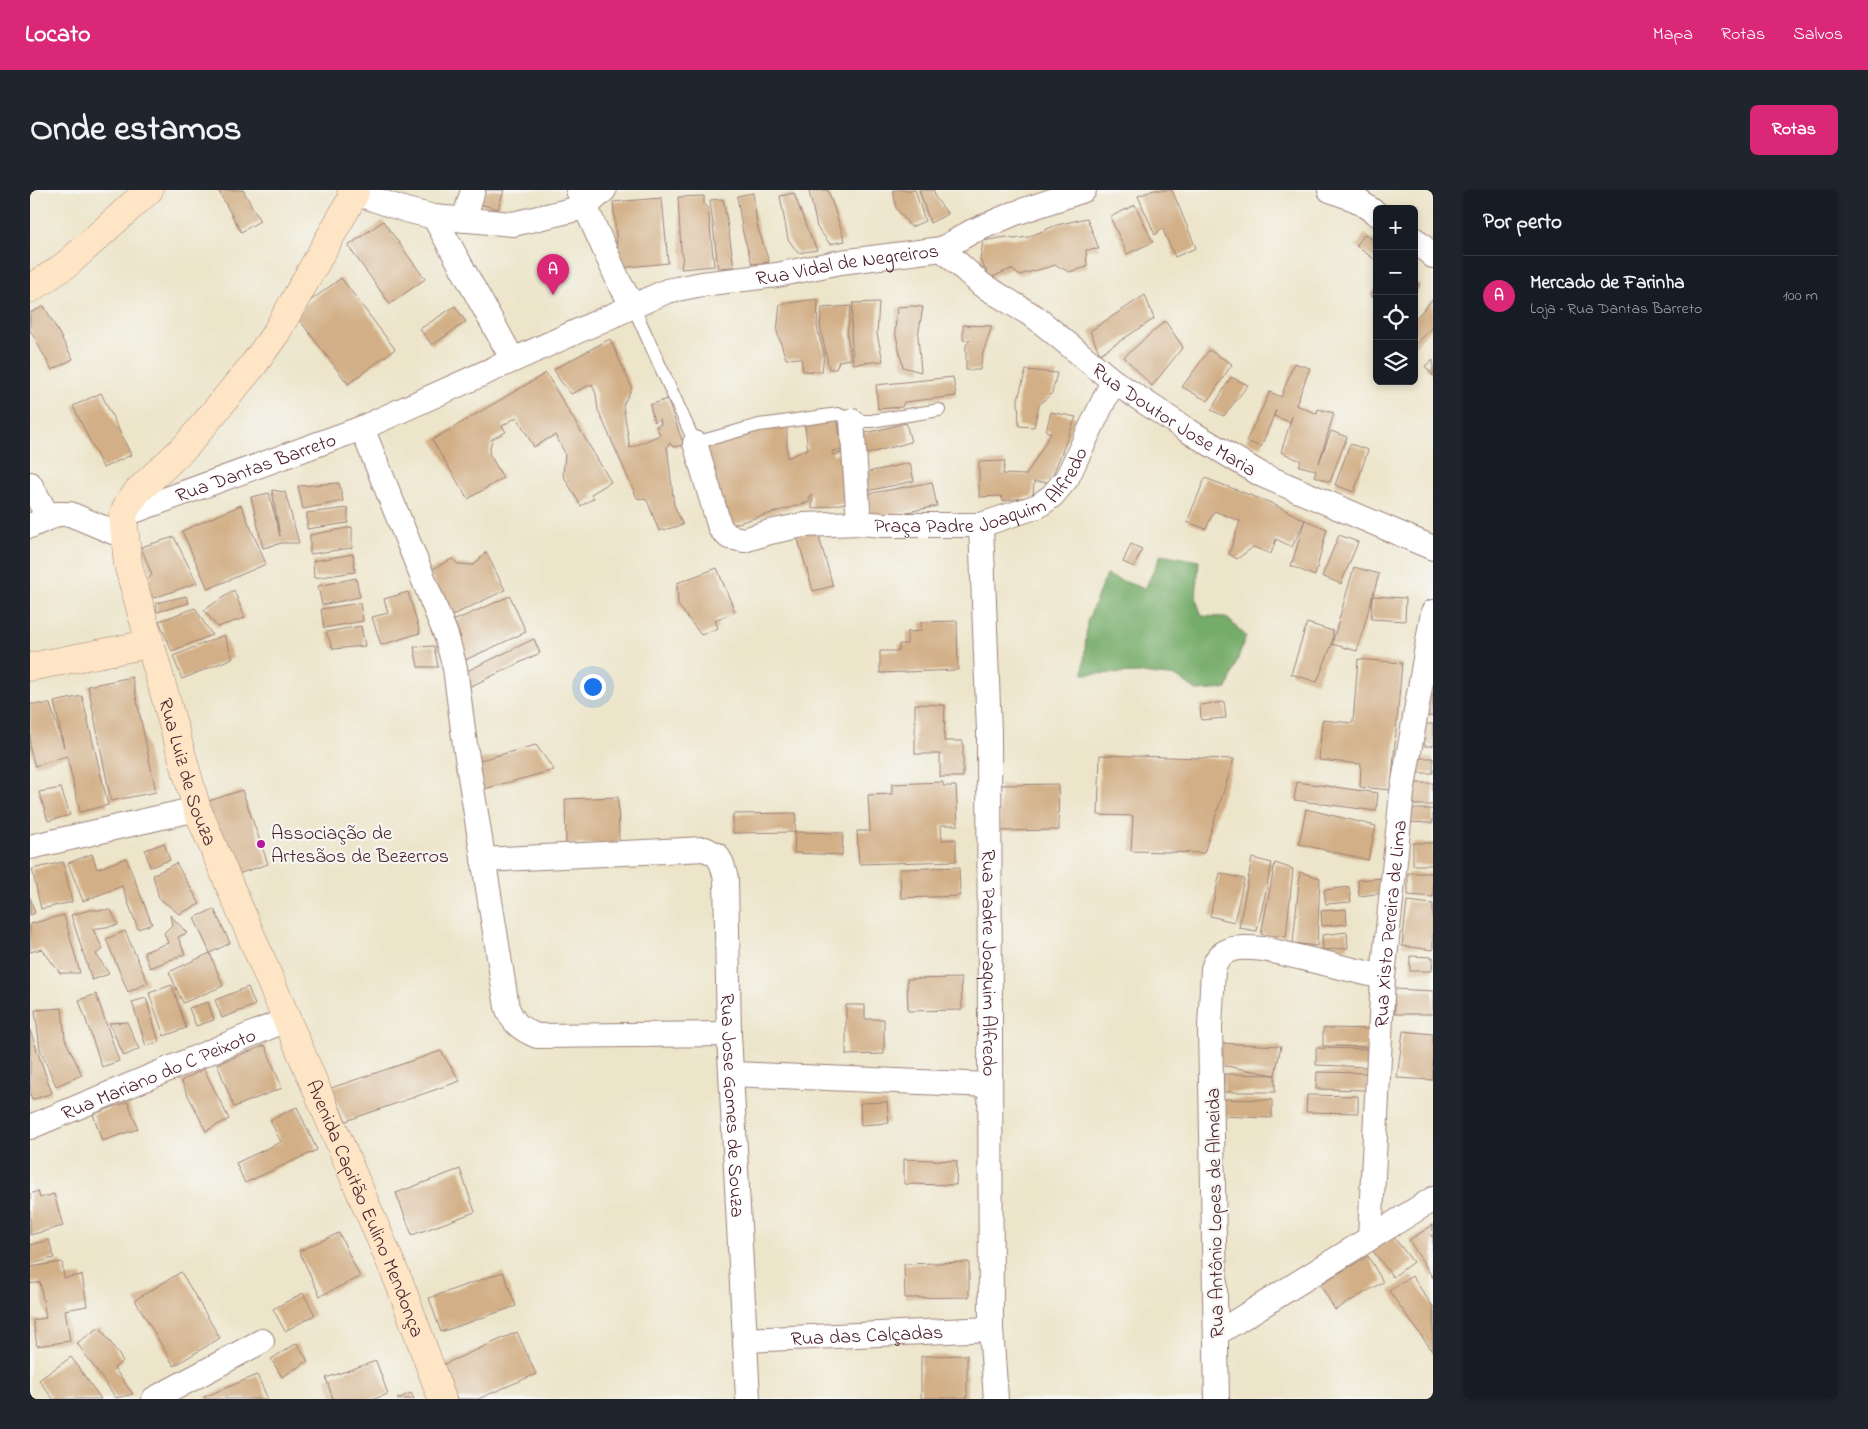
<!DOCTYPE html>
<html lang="pt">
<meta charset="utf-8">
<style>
:root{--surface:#171b24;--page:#20242c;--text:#f1f3f6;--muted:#9ea1a6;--line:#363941;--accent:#db2777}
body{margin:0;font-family:"Indie Flower",sans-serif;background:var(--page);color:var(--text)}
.controls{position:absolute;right:15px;top:15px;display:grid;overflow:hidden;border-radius:8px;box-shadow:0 2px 8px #0003}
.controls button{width:45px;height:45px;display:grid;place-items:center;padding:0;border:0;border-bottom:1px solid var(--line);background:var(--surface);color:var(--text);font:25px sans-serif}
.you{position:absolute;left:562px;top:496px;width:18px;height:18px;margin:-12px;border:4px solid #fff;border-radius:50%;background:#1a73e8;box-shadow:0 0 0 8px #1a73e833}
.badge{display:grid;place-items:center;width:32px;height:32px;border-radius:50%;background:var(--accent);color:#fff;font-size:16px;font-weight:700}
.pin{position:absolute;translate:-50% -41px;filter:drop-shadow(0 1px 2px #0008)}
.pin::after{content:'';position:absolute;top:26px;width:18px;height:15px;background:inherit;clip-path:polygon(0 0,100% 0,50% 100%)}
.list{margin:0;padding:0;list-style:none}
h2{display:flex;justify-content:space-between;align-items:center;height:65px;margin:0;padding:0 20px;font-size:21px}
h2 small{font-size:16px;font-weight:400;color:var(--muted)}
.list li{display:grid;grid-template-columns:32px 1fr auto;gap:15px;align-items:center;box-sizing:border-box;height:80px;padding:0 20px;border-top:1px solid var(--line)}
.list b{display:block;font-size:19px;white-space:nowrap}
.list p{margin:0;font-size:16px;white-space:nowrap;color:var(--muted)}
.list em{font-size:16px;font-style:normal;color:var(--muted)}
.icon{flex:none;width:28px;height:28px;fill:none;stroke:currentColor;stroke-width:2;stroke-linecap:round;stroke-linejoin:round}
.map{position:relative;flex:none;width:1403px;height:1209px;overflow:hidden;border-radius:8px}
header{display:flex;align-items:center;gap:30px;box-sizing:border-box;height:70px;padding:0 25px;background:var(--accent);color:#fff}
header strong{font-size:24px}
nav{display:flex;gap:28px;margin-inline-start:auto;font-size:18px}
.intro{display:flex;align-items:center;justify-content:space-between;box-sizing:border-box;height:120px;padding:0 30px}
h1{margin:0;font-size:35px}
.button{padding:12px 22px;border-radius:8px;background:var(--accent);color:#fff;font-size:18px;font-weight:700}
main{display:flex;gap:30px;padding:0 30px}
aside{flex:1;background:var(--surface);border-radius:8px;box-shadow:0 2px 8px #0003}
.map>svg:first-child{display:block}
.forest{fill:#76ac69;stroke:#60664a}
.building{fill:#d2af86}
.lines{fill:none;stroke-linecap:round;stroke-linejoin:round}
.lane-casing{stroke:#9c827a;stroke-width:14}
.street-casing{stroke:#9c827a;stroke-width:26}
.secondary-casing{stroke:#9c827a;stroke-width:29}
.lane{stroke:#fff;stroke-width:12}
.street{stroke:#fff;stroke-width:24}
.secondary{stroke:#fde5c5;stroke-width:28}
.poi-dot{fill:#b5179e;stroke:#f6f6f2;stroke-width:2}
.labels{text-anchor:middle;stroke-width:4.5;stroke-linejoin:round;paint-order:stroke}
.street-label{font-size:20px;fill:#4a1f2b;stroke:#f6f6f2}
.poi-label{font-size:20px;fill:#4a1f2b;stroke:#f6f6f2;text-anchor:start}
</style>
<header>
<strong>Locato</strong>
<nav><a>Mapa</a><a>Rotas</a><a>Salvos</a></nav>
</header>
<div class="intro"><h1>Onde estamos</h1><a class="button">Rotas</a></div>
<main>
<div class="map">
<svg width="1403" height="1209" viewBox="0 0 1403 1209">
<rect width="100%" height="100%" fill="#f6f6f2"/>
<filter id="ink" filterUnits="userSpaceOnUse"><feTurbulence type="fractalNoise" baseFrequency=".02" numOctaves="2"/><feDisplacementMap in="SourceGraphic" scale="10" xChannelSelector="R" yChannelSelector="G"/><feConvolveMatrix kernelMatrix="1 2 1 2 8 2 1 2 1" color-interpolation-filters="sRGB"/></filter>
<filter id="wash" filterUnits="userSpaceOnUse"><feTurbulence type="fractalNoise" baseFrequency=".0096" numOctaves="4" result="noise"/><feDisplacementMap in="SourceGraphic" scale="20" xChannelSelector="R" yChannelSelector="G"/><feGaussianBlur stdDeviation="1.12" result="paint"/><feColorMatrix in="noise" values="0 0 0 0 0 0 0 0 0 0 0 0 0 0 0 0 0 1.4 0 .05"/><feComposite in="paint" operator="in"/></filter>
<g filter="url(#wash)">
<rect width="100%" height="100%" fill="#ede5ca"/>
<!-- forest -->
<path class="forest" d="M1131,364L1169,371L1166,409L1172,426L1196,427L1216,446L1197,499L1167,501L1147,487L1111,483L1053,484L1057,432L1076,385L1115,399Z"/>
<g id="blocks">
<!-- building -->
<g class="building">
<path d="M188,0H213L230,31L211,42Z"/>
<path d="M450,0H474L468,19L446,13Z"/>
<path d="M782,0H798L815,51L800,54L787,37L779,1Z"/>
<path d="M863,0H885L895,31L881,37L866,18Z"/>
<path d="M889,0H904L905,7L918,24L900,33Z"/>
<path d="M1124,0H1142L1166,58L1145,67L1132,38L1125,45L1108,6Z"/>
<path d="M723,3L727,35L739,72L722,74L713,43L707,6Z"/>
<path d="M764,3L776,36L787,60L768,63L758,49L750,6Z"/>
<path d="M674,6V15L678,17L684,76L651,79L653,65L651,61L648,7Z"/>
<path d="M632,8L638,73L589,78L583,12Z"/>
<path d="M693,9L699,43L704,77L688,78L680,10Z"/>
<path d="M1105,15L1123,52L1097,64L1080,27Z"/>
<path d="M1057,28L1069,59L1056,60L1057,77L1039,82L1026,75L989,85L981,79L960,88L950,70L953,51L976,47L984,49L998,47L1027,35Z"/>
<path d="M353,31L395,89L360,114L318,56Z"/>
<path d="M1335,44L1347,53V71L1326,56Z"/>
<path d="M311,88L365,159L318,194L264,123Z"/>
<path d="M1384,91L1390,95L1384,104Z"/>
<path d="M1347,97V110L1340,105Z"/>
<path d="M1115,105L1124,129L1070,164L1060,141Z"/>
<path d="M788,109L787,137L794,164L792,182L773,181L771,168L756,169L747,142L750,114Z"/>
<path d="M1403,109V136L1384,157V130Z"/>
<path d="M849,112L847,144L853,171L823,174L821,141L823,113Z"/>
<path d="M14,116L43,169L22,180L0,140V123Z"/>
<path d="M425,116L436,132L402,155L390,139Z"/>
<path d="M821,116L817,144L821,169L809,171L806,179H799L790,135L792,118Z"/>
<path d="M882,116L893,117L888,146L891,182L873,177L865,141L867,117Z"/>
<path d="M1135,131L1153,157L1122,196L1094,167Z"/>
<path d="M933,135L962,136L953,163L950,180H936V155L940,150H933Z"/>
<path d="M580,149L602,198L593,215L600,258L630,245L626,236L631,234L630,229L624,232L620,215L637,209L654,255L643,257L640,253L637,256L644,315L653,335L629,341L617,310L607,308L568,220L566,204L562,194L541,204L529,189L524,179Z"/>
<path d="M1179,160L1202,174L1178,211L1152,197Z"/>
<path d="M1403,170V186L1395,176Z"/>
<path d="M1264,173L1280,178L1266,215L1287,224L1288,219L1304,223L1289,273L1301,241L1317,247L1300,292L1284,286L1286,280L1269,276L1271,271L1251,262L1263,224L1260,232L1244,226L1246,220L1231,257L1216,251L1240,202L1251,207Z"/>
<path d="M996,180L1027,183L1022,203L1009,215L1004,237L989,236L988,209Z"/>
<path d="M516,183L581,292L561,304L564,308L551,316L533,285L535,263L525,245L504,257L487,227L472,236L476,242L462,249L459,263L473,288L438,309L402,250Z"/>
<path d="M923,187L926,206L874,212L872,217L848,219L846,195Z"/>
<path d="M1201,187L1218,195L1194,226L1181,220Z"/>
<path d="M71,203L101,265L73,278L43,216Z"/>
<path d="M1021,222L1046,227L1020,292H1004L1003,306L973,311L971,306L949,307V272L975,271L973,284L996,285L1021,243L1016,241Z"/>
<path d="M807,226L812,260L802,261L803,265L819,261L827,311L782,319V305H780L779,312L691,338L668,254L757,234V268L778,259L774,230Z"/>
<path d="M876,233L881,252L833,265L828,245Z"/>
<path d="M1320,254L1338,260L1324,302L1305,295Z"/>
<path d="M880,273L884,291L837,301L833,283Z"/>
<path d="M1175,288L1241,313L1275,330L1262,357L1246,349L1241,364L1223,357L1207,369L1199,364L1210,331L1184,321L1176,339L1157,332Z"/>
<path d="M902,292L907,316L842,329L837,304Z"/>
<path d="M309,293L313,311L273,319L268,296Z"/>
<path d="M242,300L255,302L269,353H252L233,358L221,307L239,303L250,346Z"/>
<path d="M211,315L236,374L178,399L152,341Z"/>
<path d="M318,318V333L277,339V323Z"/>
<path d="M1275,330L1297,339L1285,386L1261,376Z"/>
<path d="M322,337V358L280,364V345Z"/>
<path d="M787,340L803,396L783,401L767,346Z"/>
<path d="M1309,345L1328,352L1311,394L1292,386Z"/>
<path d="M144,347L167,393L124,408L113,395L122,385L111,357Z"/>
<path d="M1101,354L1112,359L1104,377L1093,372Z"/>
<path d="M456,362L475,400L421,426L399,381L422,369L428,374L444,375Z"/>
<path d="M323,364L325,382L284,388L283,371Z"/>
<path d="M1324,377L1349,384L1327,461L1302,454Z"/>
<path d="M687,378L705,422L685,430L688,438L671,445L648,415L647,393Z"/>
<path d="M326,388L330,407L292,415L288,396Z"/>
<path d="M204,400L215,428L187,437L174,420Z"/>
<path d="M378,402L390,443L351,455L342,427L358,423L354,409Z"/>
<path d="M156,406L159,413L127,422L126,413Z"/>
<path d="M480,406L496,442L433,471L425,452L431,447L423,431Z"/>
<path d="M1342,406L1376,408L1375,431L1341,429Z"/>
<path d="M330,413L333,431L294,438L291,419Z"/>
<path d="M165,418L182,445L142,461L129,431Z"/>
<path d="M927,431L928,480L850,483V461H869V454H877V442L891,441V432Z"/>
<path d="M1277,433L1303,441L1302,454L1287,492L1261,484Z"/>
<path d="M331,436L335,456L303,459L296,442Z"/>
<path d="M194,445L203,468L152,489L143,466Z"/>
<path d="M504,449L510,463L437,498V481Z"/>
<path d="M404,456L408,477H388L384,457Z"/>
<path d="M1328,469L1372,473L1361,600L1330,597L1331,574L1289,570L1292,530L1323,533Z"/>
<path d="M102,487L126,602L81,611L58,496Z"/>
<path d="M1395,504H1403V526H1394Z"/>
<path d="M52,506L78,615L50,622L37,566L5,576L0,560V514H20L34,557L24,512Z"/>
<path d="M1194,512L1196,528L1171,530L1170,515Z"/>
<path d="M885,514L915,515L914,551H933V587H910V564H885Z"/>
<path d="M1395,534H1403V556H1394Z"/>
<path d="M506,555L524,580L447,601L439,573Z"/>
<path d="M1070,565L1204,569L1174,663L1101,661L1103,626L1068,625Z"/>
<path d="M1382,568H1403V583H1381Z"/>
<path d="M913,592V596H926L928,635H911L912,650L926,649V671L829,674L827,641H840L838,605L862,604V594Z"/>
<path d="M1267,592L1348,603L1346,621L1264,610Z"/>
<path d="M1382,593H1403V615H1381Z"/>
<path d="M1028,594L1029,640L970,641V595Z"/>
<path d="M31,598L40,625L18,631L9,602Z"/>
<path d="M212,600L238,674L202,686L170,614Z"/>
<path d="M588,607L589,653L536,655L535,609Z"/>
<path d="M1276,619L1346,636L1338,670L1269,654Z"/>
<path d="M1377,619H1403V633L1374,632Z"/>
<path d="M766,623L765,642L703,643V624Z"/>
<path d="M765,642L813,643L812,665L764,663Z"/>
<path d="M134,653L140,670L120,677L115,660Z"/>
<rect x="1383" y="653" width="20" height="22"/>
<path d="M62,664L67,679L96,668L122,734L108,739L92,696L53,711L38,673Z"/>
<path d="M1222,668L1242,673L1227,741L1209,738Z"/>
<path d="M33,672L42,712L11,719L2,679Z"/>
<path d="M146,673L170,714L149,724L129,708L123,685Z"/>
<path d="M1245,673L1263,679L1256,747L1231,744Z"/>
<path d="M929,677L930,706L871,708L870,679Z"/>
<path d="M1270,682L1290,688L1287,756L1263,753Z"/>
<path d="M1190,683L1214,689L1204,732L1180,726Z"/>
<path d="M1378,683H1403V707L1378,705Z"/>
<path d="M1353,688L1354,703L1329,706L1328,690Z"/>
<path d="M1319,697L1321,712L1296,714L1294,700Z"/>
<path d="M0,708L5,723L0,725Z"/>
<path d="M1377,711L1403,714V760L1372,756Z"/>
<path d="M184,719L200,753L180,763L164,728Z"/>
<path d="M1316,719L1317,734L1292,736L1291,721Z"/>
<path d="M60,720H81L88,735L63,739L73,759L66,764L79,784L62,790L41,725Z"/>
<path d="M34,725L50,783H30L12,759L0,762V734Z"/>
<path d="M140,725L157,743L148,747L155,764L120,778L114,762L138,753L134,743L142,735Z"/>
<path d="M95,741L118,793L98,802L76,749Z"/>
<path d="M1317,742L1318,758L1293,760L1292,745Z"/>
<path d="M180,763L193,796L153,813L139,782Z"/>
<path d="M1380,766L1403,767L1402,781H1380Z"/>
<path d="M931,788L932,820L878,821L877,789Z"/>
<path d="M142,795L156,838L134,846L119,803Z"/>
<path d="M218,797L225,815L192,828L185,810Z"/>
<path d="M1364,799L1403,801V824H1365Z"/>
<path d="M66,804L89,871L72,877L49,810Z"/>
<path d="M116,808L129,852L116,856L102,812Z"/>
<path d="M178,812L184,830L166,836L159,818Z"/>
<path d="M816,815H835V829H854V864L816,865Z"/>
<path d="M32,818L35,849L52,885L26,896L10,859L5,820Z"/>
<path d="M97,832L109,859L94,866L79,833Z"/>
<path d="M1293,838L1345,839L1344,857L1293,856Z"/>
<path d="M0,840L22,903L2,910L0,903Z"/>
<path d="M1373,841L1403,844V890L1367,888Z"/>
<path d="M1188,853L1251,856L1245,885L1190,875Z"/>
<path d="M235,855L252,898L204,917L187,874Z"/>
<path d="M1286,858L1338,859V877L1286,875Z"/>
<path d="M411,861L430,891L316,931L301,898Z"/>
<path d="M174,879L199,929L176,941L151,891Z"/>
<path d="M1287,882L1338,883V900L1286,899Z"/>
<path d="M1194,884L1245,885V902H1194Z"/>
<path d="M1277,905L1328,906V923L1276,922Z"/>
<path d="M1191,909L1242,910V928L1190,926Z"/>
<path d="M98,912L108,939L72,951L63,924Z"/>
<path d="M857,912L859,933L831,935L830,913Z"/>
<path d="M267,917L287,960L215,993L206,973L251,952L240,930Z"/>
<path d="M874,969L927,971L926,995L874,994Z"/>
<path d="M430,979L445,1022L382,1045L366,1003Z"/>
<path d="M8,1001L10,1008L24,1004L33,1036L0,1045V1004Z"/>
<path d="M1403,1035V1047L1400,1044L1403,1048V1088L1379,1050Z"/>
<path d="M309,1043L330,1087L290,1106L269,1061Z"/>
<path d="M1362,1045L1383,1072L1363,1087L1342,1060Z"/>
<path d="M19,1050L24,1068L0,1074V1055Z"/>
<path d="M1338,1066L1353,1092L1305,1120L1290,1094Z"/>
<path d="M32,1072L34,1088L52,1085L57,1116L35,1120L40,1151L7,1156L3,1130L16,1128L10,1092L0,1094V1077Z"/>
<path d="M939,1072V1107L875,1108L874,1074Z"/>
<path d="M151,1082L190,1148L144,1176L105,1110Z"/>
<path d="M473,1082L486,1116L411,1142L399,1108Z"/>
<path d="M1382,1086L1403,1117V1162L1359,1101Z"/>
<path d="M273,1103L285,1125L255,1141L243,1119Z"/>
<path d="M70,1137L93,1171L84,1178L103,1204L86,1208L47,1153Z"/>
<path d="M487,1142L506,1184L448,1209H427L412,1175Z"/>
<path d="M267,1153L278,1171L252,1187L241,1169Z"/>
<path d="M937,1165V1208H891V1166Z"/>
<path d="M41,1167L71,1209H23L9,1190Z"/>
<path d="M346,1171L358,1204L344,1209H303L296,1188Z"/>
<path d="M227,1185L238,1209H175L174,1207Z"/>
<path d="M381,1203L384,1209H367Z"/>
</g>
</g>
</g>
<g filter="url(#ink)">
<use href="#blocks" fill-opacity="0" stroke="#9c827a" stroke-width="1"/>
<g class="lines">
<!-- lane casing -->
<g class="lane-casing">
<path id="lane" d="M603,116L665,253L729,235L745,233L808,224L822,231H841L909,220"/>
</g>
<!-- street casing -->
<g class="street-casing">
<g id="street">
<path d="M326,0L325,3L376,20L404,27L483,34L555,17L574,0"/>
<path d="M548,0L589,92L603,116"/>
<path d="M1300,0L1327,10L1347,24"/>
<path d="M404,27L483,170"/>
<path d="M434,30L443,0"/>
<path d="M1384,49L1403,66"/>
<path id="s1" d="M912,59L952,95L1005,127L1083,191L1157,240L1232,285L1403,358"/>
<path d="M822,231L829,333"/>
<path d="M332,238L416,445L425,478L435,555L477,817C483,833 490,839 507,846L699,844"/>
<path id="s2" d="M665,253L690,338L699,347L714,350L740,342L773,335L829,333L854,335H951L1008,316L1022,306L1037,288L1083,191"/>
<path d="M0,294L19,328"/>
<path id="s3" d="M93,325L332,238L637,101L672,94L747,85L811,72L912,59L941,42L983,24L1054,0"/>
<path id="s4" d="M951,335L959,542L961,1139L966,1209"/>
<path d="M0,336L27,324H40L95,347"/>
<path d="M0,657L167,619"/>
<path id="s5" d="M453,670L675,659L687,665L692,674L696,689L699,844L718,1209"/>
<path d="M702,884L960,895"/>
<path id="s6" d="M0,937L256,830"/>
<path id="s7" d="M1340,1047L1353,787L1372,603L1403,422"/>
<path d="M1186,1144L1403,1009"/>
<path id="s8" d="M715,1150L961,1139"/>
<path d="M124,1209L232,1151"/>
<path d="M1187,1209L1180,838L1183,779C1190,754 1213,757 1234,759L1353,787"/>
</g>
</g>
<!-- secondary casing -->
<g class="secondary-casing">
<g id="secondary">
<path id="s9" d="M321,0L325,3L246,143L224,174L157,255L108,301L98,314L93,325L98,375L167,619L371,1097L412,1209"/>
<path d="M0,99L36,75L119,0"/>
<path d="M0,477L119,454"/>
</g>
</g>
<!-- lane -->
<use href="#lane" class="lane"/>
<!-- street -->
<use href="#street" class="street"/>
<!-- secondary -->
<use href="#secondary" class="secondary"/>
</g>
</g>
<!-- markers -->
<circle class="poi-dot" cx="231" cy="654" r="5"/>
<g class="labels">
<!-- street labels -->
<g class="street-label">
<text dy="7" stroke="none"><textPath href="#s3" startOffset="771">Rua Vidal de Negreiros</textPath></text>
<text dy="7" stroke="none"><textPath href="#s1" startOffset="289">Rua Doutor Jose Maria</textPath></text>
<text dy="7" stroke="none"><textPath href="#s3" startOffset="141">Rua Dantas Barreto</textPath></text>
<text dy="7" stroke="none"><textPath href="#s2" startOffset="369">Praça Padre Joaquim Alfredo</textPath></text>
<text dy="7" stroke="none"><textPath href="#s9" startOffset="670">Rua Luiz de Souza</textPath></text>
<text dy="7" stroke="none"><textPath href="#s7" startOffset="314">Rua Xisto Pereira de Lima</textPath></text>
<text dy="7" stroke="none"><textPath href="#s4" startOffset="438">Rua Padre Joaquim Alfredo</textPath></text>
<text dy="7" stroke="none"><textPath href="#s6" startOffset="139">Rua Mariano do C Peixoto</textPath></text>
<text dy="7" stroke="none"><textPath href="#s5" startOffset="488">Rua Jose Gomes de Souza</textPath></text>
<text dy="7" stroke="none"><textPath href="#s9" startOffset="1142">Avenida Capitão Eulino Mendonça</textPath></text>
<text transform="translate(1184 1023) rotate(-91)" y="7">Rua Antônio Lopes de Almeida</text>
<text dy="7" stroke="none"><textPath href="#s8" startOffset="122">Rua das Calçadas</textPath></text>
</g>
<!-- poi labels -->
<g class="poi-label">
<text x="241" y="649">Associação de<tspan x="241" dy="23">Artesãos de Bezerros</tspan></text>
</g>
</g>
</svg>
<div class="controls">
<button>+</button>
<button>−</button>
<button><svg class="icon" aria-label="locate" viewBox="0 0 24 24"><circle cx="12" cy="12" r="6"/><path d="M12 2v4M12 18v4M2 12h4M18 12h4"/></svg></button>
<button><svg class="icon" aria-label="layers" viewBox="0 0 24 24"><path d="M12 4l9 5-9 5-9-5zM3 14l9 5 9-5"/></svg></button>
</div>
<div class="you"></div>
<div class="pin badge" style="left:523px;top:105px">A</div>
</div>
<aside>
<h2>Por perto<small></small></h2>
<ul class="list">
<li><span class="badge">A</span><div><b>Mercado de Farinha</b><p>Loja · Rua Dantas Barreto</p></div><em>100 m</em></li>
</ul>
</aside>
</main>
